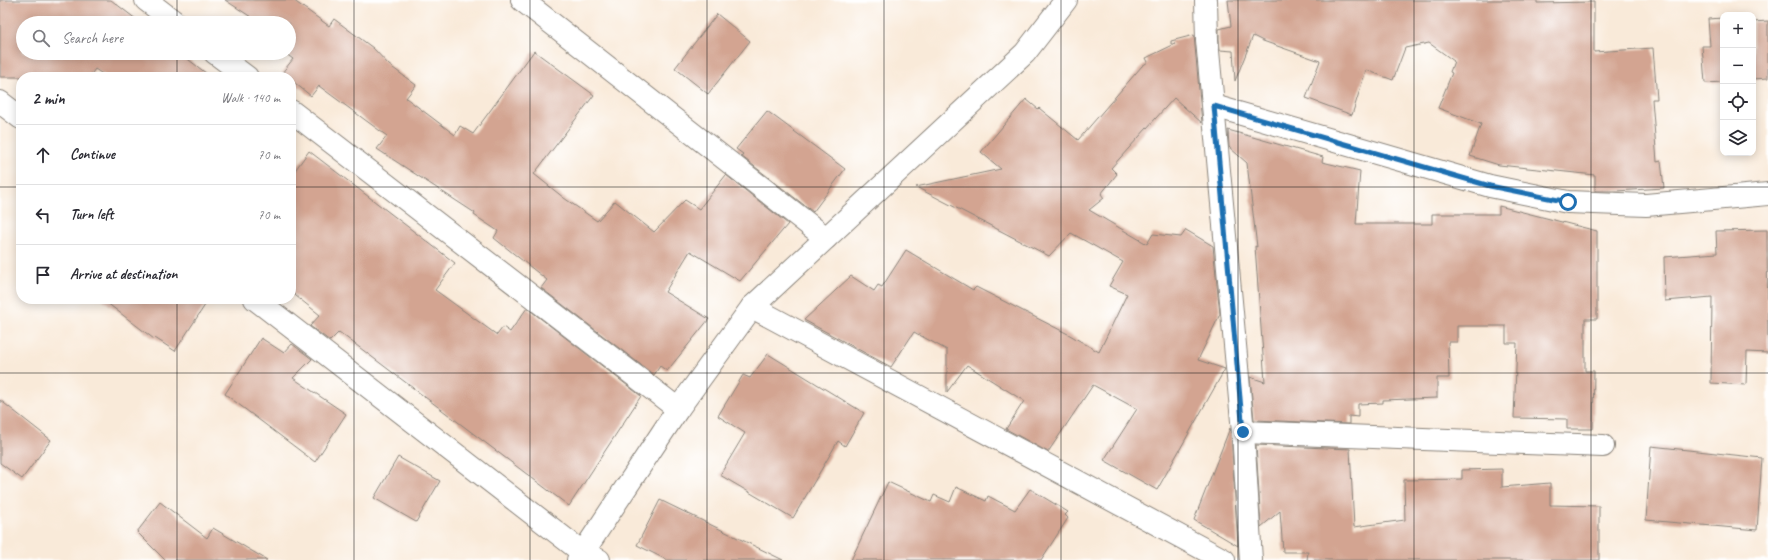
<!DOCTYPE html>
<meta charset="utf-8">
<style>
:root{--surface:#fff;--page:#f7f7f7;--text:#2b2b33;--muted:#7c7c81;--line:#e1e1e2}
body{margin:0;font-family:Caveat,sans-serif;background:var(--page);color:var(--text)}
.controls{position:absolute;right:12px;top:12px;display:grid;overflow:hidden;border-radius:8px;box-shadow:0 2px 10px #0003}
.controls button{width:36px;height:36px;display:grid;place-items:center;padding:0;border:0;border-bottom:1px solid var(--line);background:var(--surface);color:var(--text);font:20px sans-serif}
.stop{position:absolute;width:12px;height:12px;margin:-9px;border:3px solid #1f6fb2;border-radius:50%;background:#fff}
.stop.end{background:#1f6fb2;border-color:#fff;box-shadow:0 1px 4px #0008}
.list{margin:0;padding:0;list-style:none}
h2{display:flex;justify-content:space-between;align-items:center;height:52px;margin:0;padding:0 16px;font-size:17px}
h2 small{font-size:13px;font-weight:400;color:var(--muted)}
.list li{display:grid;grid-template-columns:26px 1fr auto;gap:12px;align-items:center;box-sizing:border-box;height:60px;padding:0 16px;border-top:1px solid var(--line)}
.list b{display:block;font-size:15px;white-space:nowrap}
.list em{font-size:13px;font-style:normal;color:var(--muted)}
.icon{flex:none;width:22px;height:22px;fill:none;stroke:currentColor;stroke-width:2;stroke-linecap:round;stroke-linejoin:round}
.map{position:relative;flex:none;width:1768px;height:560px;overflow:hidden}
.search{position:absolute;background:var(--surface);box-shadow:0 2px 10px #0003;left:16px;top:16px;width:280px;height:44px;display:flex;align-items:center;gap:10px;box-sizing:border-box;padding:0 14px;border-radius:22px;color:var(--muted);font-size:15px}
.panel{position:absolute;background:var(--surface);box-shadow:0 2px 10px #0003;left:16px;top:72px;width:280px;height:232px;border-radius:16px}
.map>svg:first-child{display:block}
.building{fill:#d3a491}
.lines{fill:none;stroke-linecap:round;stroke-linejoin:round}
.minor-casing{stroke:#8a837a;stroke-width:24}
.minor{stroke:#fff;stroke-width:22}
.route{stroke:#1f6fb2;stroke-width:5}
.grid{fill:none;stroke:#1c1c1c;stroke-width:1;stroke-opacity:0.55}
</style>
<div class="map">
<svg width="1768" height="560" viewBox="0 0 1768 560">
<rect width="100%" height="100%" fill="#fff"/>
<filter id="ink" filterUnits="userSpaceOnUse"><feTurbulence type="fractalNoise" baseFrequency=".025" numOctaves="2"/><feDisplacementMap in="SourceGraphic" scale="8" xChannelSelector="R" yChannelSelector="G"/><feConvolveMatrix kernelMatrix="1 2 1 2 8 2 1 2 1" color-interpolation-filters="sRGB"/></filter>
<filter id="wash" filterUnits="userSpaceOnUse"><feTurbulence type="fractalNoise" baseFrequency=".012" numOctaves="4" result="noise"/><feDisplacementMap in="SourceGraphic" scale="16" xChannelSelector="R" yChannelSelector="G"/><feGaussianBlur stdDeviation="0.9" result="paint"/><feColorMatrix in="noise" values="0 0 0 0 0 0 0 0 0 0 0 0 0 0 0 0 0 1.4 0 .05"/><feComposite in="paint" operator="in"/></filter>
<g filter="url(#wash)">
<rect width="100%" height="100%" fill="#f9ead9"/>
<g id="blocks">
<!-- building -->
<g class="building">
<path d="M0,0H111L141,23H23V53H180L211,77H107L95,69L89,77H0Z"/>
<path d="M225,0H293L329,26L334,19L373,48L389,65L416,85L406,98L455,135L460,126L473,134L534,51L594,95L534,174L564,198L597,221L615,201L654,232L685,200L699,209L726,175L788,224L740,281L690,251L665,292L709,319L667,371L660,366L654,375L541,288L547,280L494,238L498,231L474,215L475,213L377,149L387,136L319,86L311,96L291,80V77H288L282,73L293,59L285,53H289V23H246L251,17Z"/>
<path d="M1228,0H1537V3L1594,2V52L1653,48L1657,99H1652L1657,162L1661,161L1664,188L1616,191H1595V175L1499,165L1470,156L1481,124L1438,108L1452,73L1450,72L1454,61L1429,43L1405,48L1393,80L1366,70L1352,115L1306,98L1320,61L1263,41L1253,36L1235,81L1233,51L1220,50L1219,39V29L1231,26Z"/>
<path d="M717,14L750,41L708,94L675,68Z"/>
<path d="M1723,18V82L1705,83L1702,46H1710L1708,19Z"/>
<path d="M1768,21V78L1753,79V22Z"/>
<path d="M1194,35L1202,123L1174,98L1111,168L1117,174L1101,194L1104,198L1089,210L1147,244L1153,234L1181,237L1186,230L1213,246L1220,314L1198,360L1225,369L1157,490L1104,460L1137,409L1093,385L1048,452L1006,429L1024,401L967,365L947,392V350L914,332L891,367L804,320L851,276L874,291L878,285L882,287L906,250L973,290L976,287L1068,334L1099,352L1127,294L1109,286L1123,262L1071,233L1049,256L916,187L1001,169L981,152L1026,99L1038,109L1039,108L1078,140L1142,66L1148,62L1146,58L1175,44H1171V41Z"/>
<path d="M767,111L845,169L813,212L741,156L743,154L736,149Z"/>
<path d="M1228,130L1323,157L1322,162L1360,171L1356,224H1432V214H1499V206L1597,231V319H1585V371H1594L1593,429H1567V419L1514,418L1517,343H1506V326H1457V342H1448L1449,378H1437V398L1383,400V403L1358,404V417L1349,416V424L1254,420L1250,377L1265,382L1255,246L1257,247L1247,163L1229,147Z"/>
<path d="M309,151L455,263L435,290L497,335L503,327L510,332L527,308L641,396L569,506L339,332L330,341L310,326L320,315L291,292V176Z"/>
<path d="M1767,230L1768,353L1747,352L1746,385L1711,383L1712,297L1665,301L1664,257L1717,253L1716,231Z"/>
<path d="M102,299H209L175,351L155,338L154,339Z"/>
<path d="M261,338L284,353L292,344L312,359L293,378L346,414L315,462L225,394Z"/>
<path d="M768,354L864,413L845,446L838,441L793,518L720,475L745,433L718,416L743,375L750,378Z"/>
<path d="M0,400L51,440L22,479L0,463Z"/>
<path d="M1230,428L1231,433L1238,546L1194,520Z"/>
<path d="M1256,445L1350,449L1354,527L1405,520L1404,480L1462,479V470L1502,469V487L1550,483V505L1599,506V560H1307L1308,552H1283L1280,511L1261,527Z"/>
<path d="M1651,446L1762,458L1757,530L1646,520Z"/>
<path d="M398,457L440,481L416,522L374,498Z"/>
<path d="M888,482L931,502L934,495L950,502L956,487L986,501L988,496L1015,510L1030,489L1068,512L1065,515L1068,518L1041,560H851Z"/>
<path d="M660,500L783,560H667L637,545Z"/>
<path d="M160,502L207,538L213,528L267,560H165L137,532Z"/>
</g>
</g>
</g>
<g filter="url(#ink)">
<use href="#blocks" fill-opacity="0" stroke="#8a837a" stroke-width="1"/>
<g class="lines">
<!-- minor casing -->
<g class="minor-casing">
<g id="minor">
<path d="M146,0L176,23"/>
<path d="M522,0L826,238"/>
<path d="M1206,0L1207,40L1243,432L1251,560"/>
<path d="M215,53L247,77"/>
<path d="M0,102L21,118"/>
<path d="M1214,106L1490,186L1568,202L1646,205L1768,194"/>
<path d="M291,111L678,409"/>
<path d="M255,299L582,552L599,560"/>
<path d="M752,307L1224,560"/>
<path d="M1243,432L1603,446"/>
<path d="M578,560L678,409L752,307L1025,53L1066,0"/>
</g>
</g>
<!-- minor -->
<use href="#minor" class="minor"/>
</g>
</g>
<g class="lines" filter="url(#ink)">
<!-- route -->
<path class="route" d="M1243,432L1214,106L1490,186L1568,202"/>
</g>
<!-- grid -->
<path class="grid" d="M177,0V23M354,0V560M530,0V560M707,0V560M884,0V560M1061,0V560M1238,0V560M1414,0V560M1591,0V560M177,53V77M0,187H21M291,187H1768M177,299V560M0,373H1768"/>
</svg>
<div class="controls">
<button>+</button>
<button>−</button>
<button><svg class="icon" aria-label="locate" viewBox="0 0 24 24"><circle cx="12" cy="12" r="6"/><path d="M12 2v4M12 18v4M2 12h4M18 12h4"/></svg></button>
<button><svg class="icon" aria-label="layers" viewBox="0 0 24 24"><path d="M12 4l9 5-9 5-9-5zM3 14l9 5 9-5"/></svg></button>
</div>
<div class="stop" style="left:1568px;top:202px"></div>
<div class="stop end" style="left:1243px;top:432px"></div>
<div class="search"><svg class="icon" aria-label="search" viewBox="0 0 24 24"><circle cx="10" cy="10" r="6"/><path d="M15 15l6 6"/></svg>Search here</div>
<section class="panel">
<h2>2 min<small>Walk · 140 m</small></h2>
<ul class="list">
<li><svg class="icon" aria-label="ahead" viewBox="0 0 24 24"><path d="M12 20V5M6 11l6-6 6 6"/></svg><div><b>Continue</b></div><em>70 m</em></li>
<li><svg class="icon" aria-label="left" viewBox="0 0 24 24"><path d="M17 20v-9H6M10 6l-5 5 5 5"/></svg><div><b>Turn left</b></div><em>70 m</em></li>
<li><svg class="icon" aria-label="arrive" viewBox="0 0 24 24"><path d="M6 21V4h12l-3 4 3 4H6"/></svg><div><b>Arrive at destination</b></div></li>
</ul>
</section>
</div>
